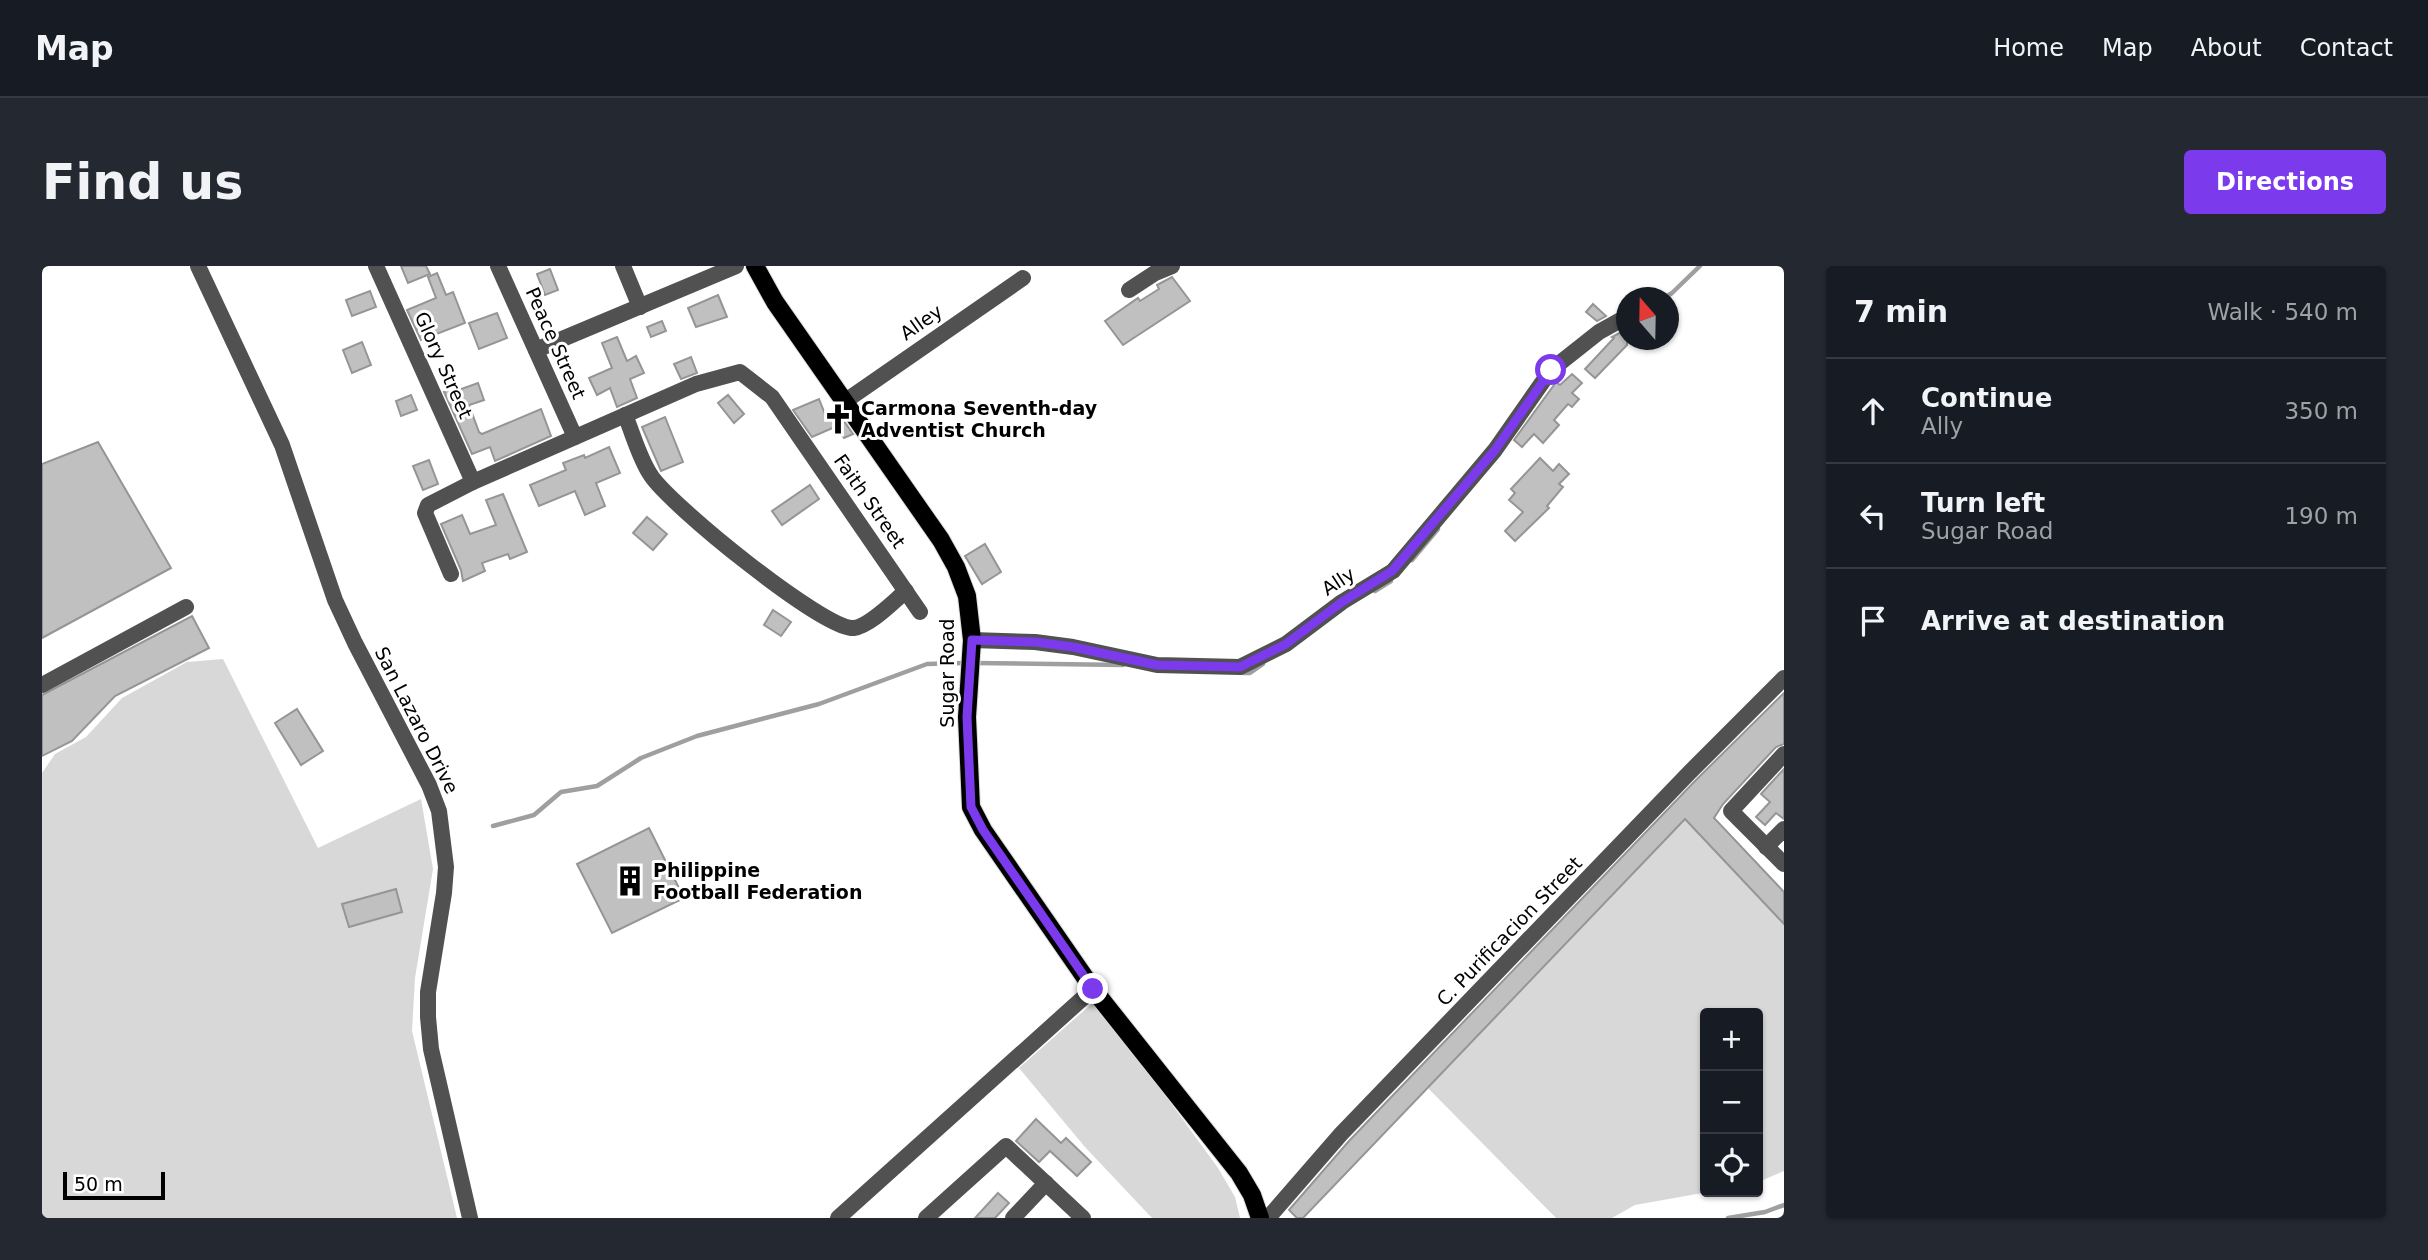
<!DOCTYPE html>
<meta charset="utf-8">
<style>
:root{--surface:#171b24;--page:#242831;--text:#f1f3f6;--muted:#9ea1a6;--line:#363941;--accent:#7c3aed}
body{margin:0;font-family:"DejaVu Sans",sans-serif;background:var(--page);color:var(--text)}
.controls{position:absolute;right:21px;bottom:21px;display:grid;overflow:hidden;border-radius:7px;box-shadow:0 2px 5px #0004}
.controls button{width:63px;height:63px;display:grid;place-items:center;padding:0;border:0;border-bottom:2px solid var(--line);background:var(--surface);color:var(--text);font:35px sans-serif}
.compass{position:absolute;left:1574px;top:21px;width:63px;height:63px;border-radius:50%;background:var(--surface);box-shadow:0 2px 5px #0004;rotate:340deg}
.scale{position:absolute;left:21px;bottom:18px;width:102px;box-sizing:border-box;padding-left:7px;border:4px solid #000;border-top:0;font-size:19px;line-height:24px;white-space:nowrap;color:#000;-webkit-text-stroke:5px #fff;paint-order:stroke}
.stop{position:absolute;width:21px;height:21px;margin:-16px;border:5px solid #7c3aed;border-radius:50%;background:#fff}
.stop.end{background:#7c3aed;border-color:#fff;box-shadow:0 2px 7px #0008}
.list{margin:0;padding:0;list-style:none}
h2{display:flex;justify-content:space-between;align-items:center;height:91px;margin:0;padding:0 28px;font-size:30px}
h2 small{font-size:23px;font-weight:400;color:var(--muted)}
.list li{display:grid;grid-template-columns:46px 1fr auto;gap:21px;align-items:center;box-sizing:border-box;height:105px;padding:0 28px;border-top:2px solid var(--line)}
.list b{display:block;font-size:26px;white-space:nowrap}
.list p{margin:0;font-size:23px;white-space:nowrap;color:var(--muted)}
.list em{font-size:23px;font-style:normal;color:var(--muted)}
.icon{flex:none;width:38px;height:38px;fill:none;stroke:currentColor;stroke-width:2;stroke-linecap:round;stroke-linejoin:round}
.map{position:relative;flex:none;width:1742px;height:952px;overflow:hidden;border-radius:7px}
header{display:flex;align-items:center;gap:42px;box-sizing:border-box;height:98px;padding:0 35px;background:var(--surface);border-bottom:2px solid var(--line)}
header strong{font-size:33px}
nav{display:flex;gap:38px;margin-inline-start:auto;font-size:24px}
.intro{display:flex;align-items:center;justify-content:space-between;box-sizing:border-box;height:168px;padding:0 42px}
h1{margin:0;font-size:49px}
.button{padding:18px 32px;border-radius:7px;background:var(--accent);color:#fff;font-size:24px;font-weight:700}
main{display:flex;gap:42px;padding:0 42px}
aside{flex:1;background:var(--surface);border-radius:7px;box-shadow:0 2px 5px #0004}
.map>svg:first-child{display:block}
.green{fill:#d8d8d8}
.lines{fill:none;stroke-linecap:round;stroke-linejoin:round}
.stream{stroke:#9f9f9f;stroke-width:4.5}
.building{fill:#c0c0c0;stroke:#959595;stroke-width:2}
.major-casing{stroke:#dbdbdb;stroke-width:20}
.minor{stroke:#515151;stroke-width:16}
.major{stroke:#000;stroke-width:18}
.route{stroke:#7c3aed;stroke-width:9}
.labels{text-anchor:middle;stroke-width:6;stroke-linejoin:round;paint-order:stroke}
.street-label{font-size:19px;fill:#000;stroke:#fff}
.poi-label{font-size:19px;font-weight:bold;fill:#000;stroke:#fff;text-anchor:start}
</style>
<header>
<strong>Map</strong>
<nav><a>Home</a><a>Map</a><a>About</a><a>Contact</a></nav>
</header>
<div class="intro"><h1>Find us</h1><a class="button">Directions</a></div>
<main>
<div class="map">
<svg width="1742" height="952" viewBox="0 0 1742 952">
<rect width="100%" height="100%" fill="#fff"/>
<!-- green -->
<g class="green">
<path d="M181,393L276,582L379,533L391,603L373,712L370,765L415,952H0V507L13,488L44,471L80,432L145,396Z"/>
<path d="M1652,543L1742,639V905L1716,916V747H1663V926H1666L1593,939L1570,952H1514L1381,817Z"/>
<path d="M1054,734L1176,902L1193,931L1198,952H1110L1043,881L977,802Z"/>
</g>
<g class="lines">
<!-- stream -->
<g class="stream">
<path d="M1622,32L1630,27L1658,0"/>
<path d="M1370,294L1396,263"/>
<path d="M1333,325L1349,315"/>
<path d="M932,397L1081,399"/>
<path d="M1201,407H1208L1221,398"/>
<path d="M451,560L492,549L519,526L555,520L599,492L655,470L777,438L885,398L923,397"/>
<path d="M1686,952L1723,946L1742,939"/>
</g>
</g>
<!-- building -->
<g class="building">
<path d="M359,0H384L388,8L366,17Z"/>
<path d="M508,3L516,24L503,29L495,8Z"/>
<path d="M395,7L404,29L411,26L423,57L379,74L365,44L394,32L386,11Z"/>
<path d="M1130,11L1148,35L1081,79L1063,55L1096,32L1098,35L1117,23L1115,19Z"/>
<path d="M328,25L334,41L310,50L304,34Z"/>
<path d="M676,29L685,51L654,61L646,42Z"/>
<path d="M1551,38L1564,50L1555,55L1544,46Z"/>
<path d="M455,47L465,72L437,83L427,57Z"/>
<path d="M620,55L624,65L609,71L605,61Z"/>
<path d="M1585,63V79L1553,112L1543,103L1572,72L1570,71Z"/>
<path d="M575,71L585,95L594,90L602,107L588,113L595,132L575,141L568,122L555,129L547,112L570,102L560,77Z"/>
<path d="M320,76L329,99L310,107L301,84Z"/>
<path d="M649,91L655,107L639,113L632,98Z"/>
<path d="M1530,108L1540,117L1530,127L1537,133L1530,141L1526,138L1512,154L1517,159L1501,177L1492,168L1480,181L1472,174L1512,119L1514,116L1518,119Z"/>
<path d="M436,117L442,134L427,139L437,166L440,168L499,143L509,170L453,195L448,181L430,188L402,126L410,124L411,126Z"/>
<path d="M369,129L375,144L359,150L354,135Z"/>
<path d="M686,129L702,148L692,157L676,137Z"/>
<path d="M777,133L785,153L797,148L811,168L802,172L795,160L770,171L751,144Z"/>
<path d="M623,151L641,196L619,205L600,161Z"/>
<path d="M56,176L129,302L0,372V198Z"/>
<path d="M567,181L578,207L554,217L563,240L543,249L533,225L497,240L488,219L524,204L521,197L542,189L543,192Z"/>
<path d="M1498,192L1511,205L1517,198L1527,208L1517,218L1521,221L1505,240L1507,242L1473,275L1463,265L1481,246L1467,234L1473,227L1469,223Z"/>
<path d="M387,194L396,218L381,224L371,200Z"/>
<path d="M768,219L777,233L740,259L730,245Z"/>
<path d="M461,228L485,286L468,293L466,288L440,297L443,305L421,315L419,304L399,258L420,249L428,268L454,259L444,234Z"/>
<path d="M605,251L625,268L611,284L591,267Z"/>
<path d="M943,278L959,306L940,318L923,290Z"/>
<path d="M731,344L749,356L739,370L722,359Z"/>
<path d="M150,350L167,382L73,430L30,475L0,490V429Z"/>
<path d="M1742,427V478L1734,481L1681,538L1672,552L1742,626V658L1643,553L1261,952H1255L1247,944L1307,875L1654,514Z"/>
<path d="M255,443L281,485L259,499L233,457Z"/>
<path d="M1742,503V553L1734,547L1723,559L1714,551L1728,536L1719,528Z"/>
<path d="M607,562L642,632L570,667L535,598Z"/>
<path d="M354,623L360,646L307,661L300,638Z"/>
<path d="M994,853L1019,877L1024,872L1049,896L1035,910L1008,885L997,896L974,875Z"/>
<path d="M956,927L967,937L953,952H933Z"/>
</g>
<g class="lines">
<!-- major casing -->
<g class="major-casing">
<path id="major" d="M713,0L733,36L899,274L914,301L925,330L930,374L925,451L929,541L941,564L1051,723L1197,907L1210,929L1218,952"/>
</g>
<!-- minor -->
<g class="minor">
<path d="M156,0L240,179L293,334L313,377L387,519L397,545L404,601L402,627L386,726V751L389,783L428,952"/>
<path d="M334,0L431,216"/>
<path d="M456,0L533,171"/>
<path d="M581,0L598,41"/>
<path d="M1087,24L1113,7L1130,0"/>
<path d="M494,84L694,0"/>
<path d="M802,136L981,12"/>
<path d="M583,149C591,168 597,191 608,208C625,237 783,365 812,362C828,360 852,335 864,325"/>
<path d="M409,308L383,247L386,239L431,216L654,118L698,106L730,131L878,346"/>
<path d="M930,374L993,376L1031,381L1115,399L1198,401L1244,378L1300,336L1351,305L1453,184L1509,104L1557,66L1584,51"/>
<path d="M0,419L144,341"/>
<path d="M1742,488L1689,545L1742,598"/>
<path d="M1724,581L1742,563"/>
<path d="M796,952L1051,723"/>
<path d="M884,952L964,880L1041,952"/>
<path d="M971,952L1004,917"/>
<path d="M1226,952L1299,868L1647,507L1742,412"/>
</g>
<!-- major -->
<use href="#major" class="major"/>
</g>
<g class="lines">
<!-- route -->
<path class="route" d="M1051,723L941,564L929,541L925,451L930,374L993,376L1031,381L1115,399L1198,401L1244,378L1300,336L1350,305L1453,184L1509,104"/>
</g>
<!-- icons -->
<defs>
<g id="church-bare" transform="scale(2.415)"><path d="M-1.2-6h2.4v3.5h3.3v2.4h-3.3V6h-2.4V-.1h-3.3v-2.4h3.3Z" fill="#000" stroke="#fff" stroke-width="2.5" paint-order="stroke"/></g>
<g id="building-bare" transform="scale(2.415)"><path d="M-4-6H4V6H1V3H-1V6H-4ZM-2.5-4.3h1.7v1.8h-1.7ZM.8-4.3h1.7v1.8H.8ZM-2.5-1h1.7V.8h-1.7ZM.8-1h1.7V.8H.8Z" fill="#000" stroke="#fff" stroke-width="2.5" paint-order="stroke"/></g>
</defs>
<g fill-rule="evenodd">
<use href="#church-bare" x="796" y="153"/>
<use href="#building-bare" x="588" y="615"/>
</g>
<g class="labels">
<!-- street labels -->
<g class="street-label">
<text transform="translate(879 56) rotate(-35)" y="7">Alley</text>
<text transform="translate(514 77) rotate(66)" y="7">Peace Street</text>
<text transform="translate(402 99) rotate(66)" y="7">Glory Street</text>
<text transform="translate(828 235) rotate(55)" y="7">Faith Street</text>
<text transform="translate(1296 315) rotate(-33)" y="7">Ally</text>
<text transform="translate(905 407) rotate(-90)" y="7">Sugar Road</text>
<text transform="translate(375 454) rotate(63)" y="7">San Lazaro Drive</text>
<text transform="translate(1467 665) rotate(-46)" y="7">C. Purificacion Street</text>
</g>
<!-- poi labels -->
<g class="poi-label">
<text x="819" y="149">Carmona Seventh-day<tspan x="819" dy="22">Adventist Church</tspan></text>
<text x="611" y="611">Philippine<tspan x="611" dy="22">Football Federation</tspan></text>
</g>
</g>
</svg>
<div class="controls">
<button>+</button>
<button>−</button>
<button><svg class="icon" aria-label="locate" viewBox="0 0 24 24"><circle cx="12" cy="12" r="6"/><path d="M12 2v4M12 18v4M2 12h4M18 12h4"/></svg></button>
</div>
<svg class="compass" viewBox="-18 -18 36 36"><path d="M0-13l5 13h-10z" fill="#e53935"/><path d="M0 13l5-13h-10z" fill="#9ea1a6"/></svg>
<div class="scale">50 m</div>
<div class="stop" style="left:1509px;top:104px"></div>
<div class="stop end" style="left:1051px;top:723px"></div>
</div>
<aside>
<h2>7 min<small>Walk · 540 m</small></h2>
<ul class="list">
<li><svg class="icon" aria-label="ahead" viewBox="0 0 24 24"><path d="M12 20V5M6 11l6-6 6 6"/></svg><div><b>Continue</b><p>Ally</p></div><em>350 m</em></li>
<li><svg class="icon" aria-label="left" viewBox="0 0 24 24"><path d="M17 20v-9H6M10 6l-5 5 5 5"/></svg><div><b>Turn left</b><p>Sugar Road</p></div><em>190 m</em></li>
<li><svg class="icon" aria-label="arrive" viewBox="0 0 24 24"><path d="M6 21V4h12l-3 4 3 4H6"/></svg><div><b>Arrive at destination</b></div></li>
</ul>
</aside>
</main>
